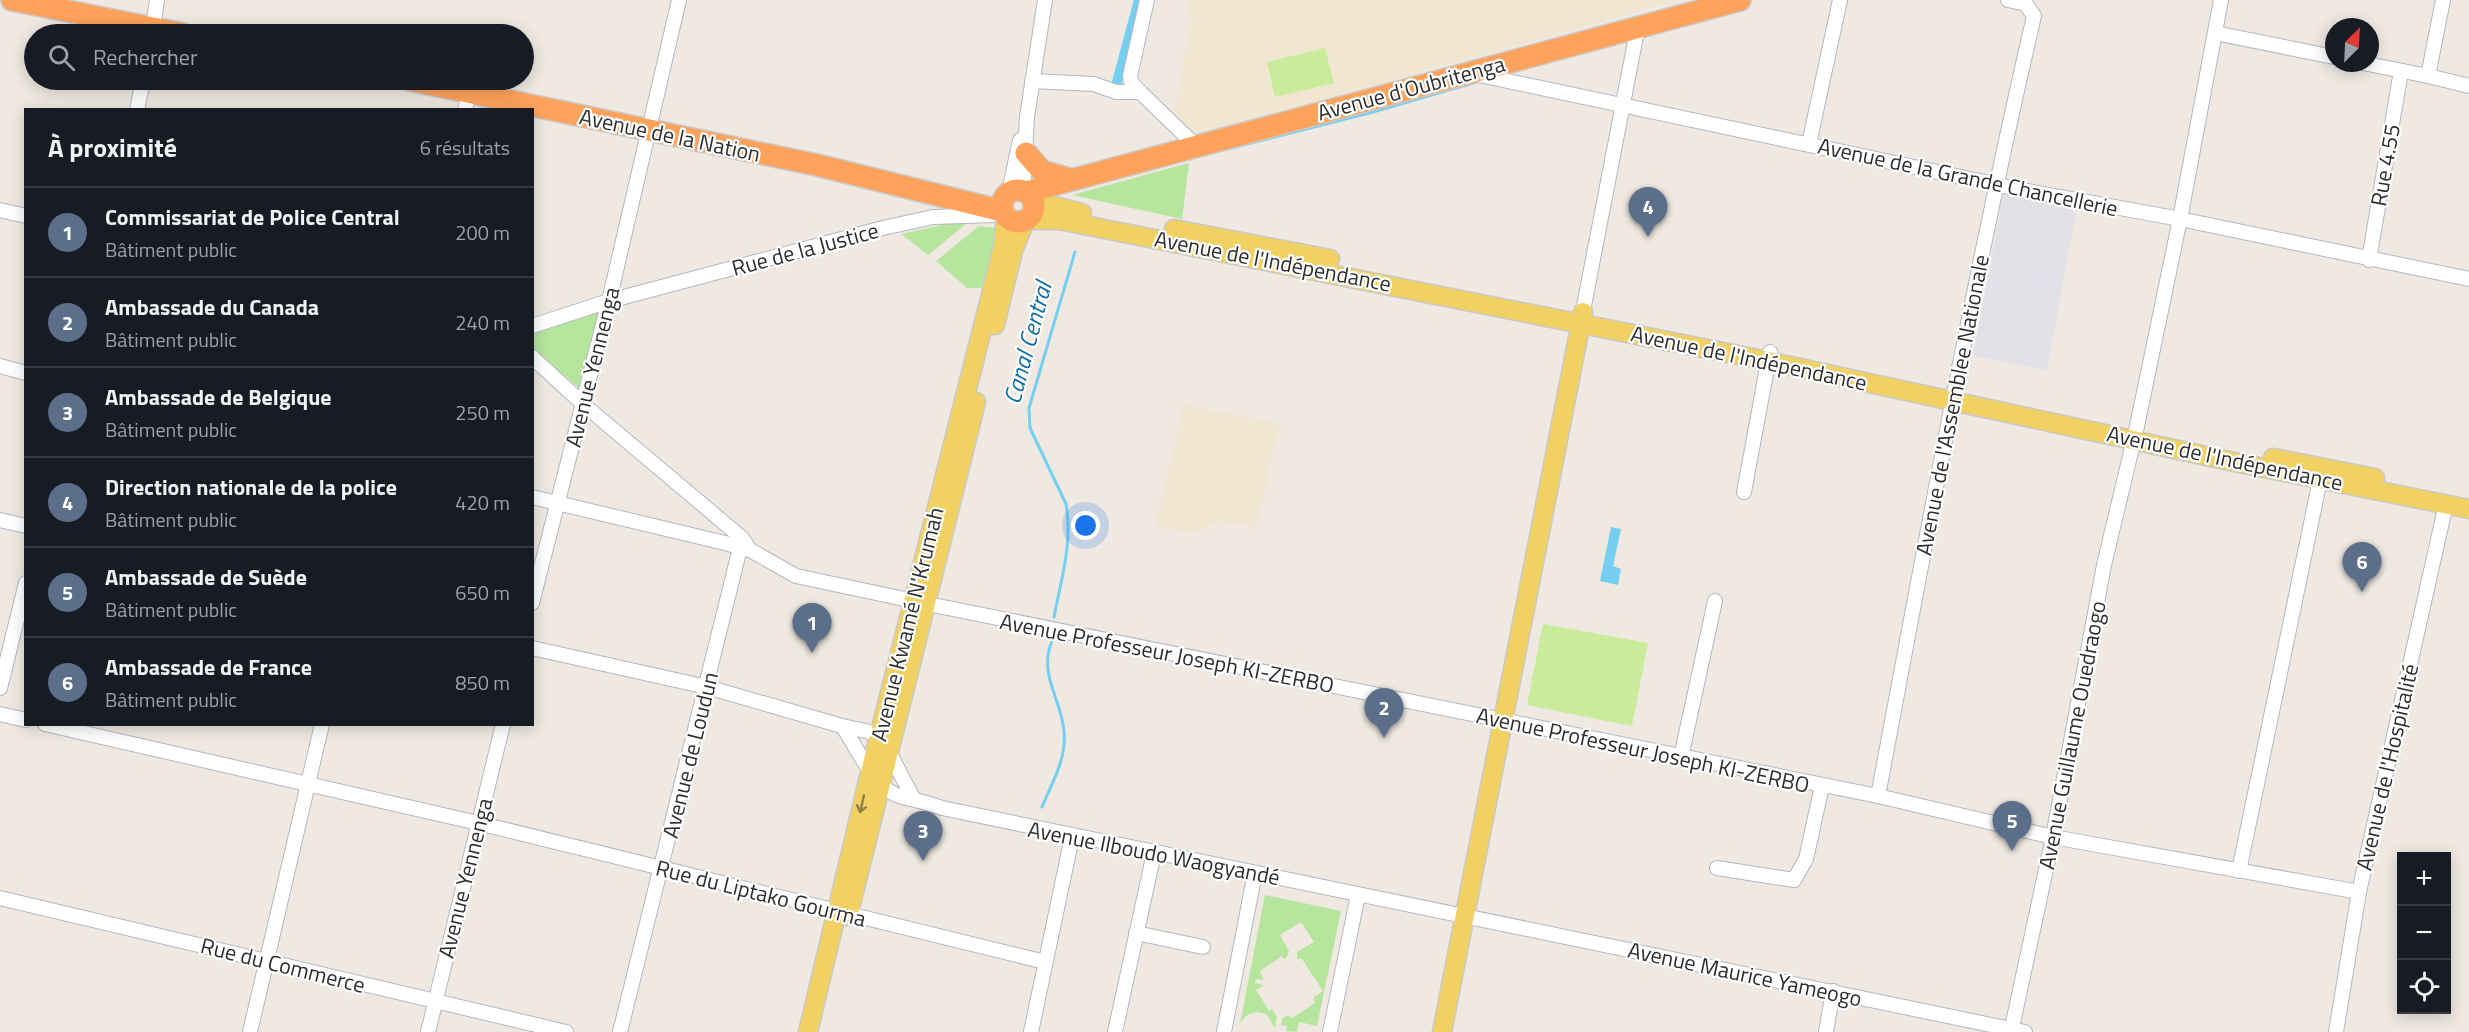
<!DOCTYPE html>
<html lang="fr">
<meta charset="utf-8">
<style>
:root{--surface:#171b24;--page:#20242c;--text:#f1f3f6;--muted:#9ea1a6;--line:#363941;--accent:#2563eb}
body{margin:0;font-family:"Titillium Web",sans-serif;background:var(--page);color:var(--text)}
.controls{position:absolute;right:18px;bottom:18px;display:grid;overflow:hidden;border-radius:0px;box-shadow:0 3px 15px #0003}
.controls button{width:54px;height:54px;display:grid;place-items:center;padding:0;border:0;border-bottom:2px solid var(--line);background:var(--surface);color:var(--text);font:30px sans-serif}
.compass{position:absolute;left:2325px;top:18px;width:54px;height:54px;border-radius:50%;background:var(--surface);box-shadow:0 3px 15px #0003;rotate:24deg}
.you{position:absolute;left:1086px;top:526px;width:21px;height:21px;margin:-15px;border:4px solid #fff;border-radius:50%;background:#1a73e8;box-shadow:0 0 0 9px #1a73e833}
.badge{display:grid;place-items:center;width:39px;height:39px;border-radius:50%;background:var(--accent);color:#fff;font-size:20px;font-weight:700}
.pin{position:absolute;translate:-50% -50px;filter:drop-shadow(0 2px 3px #0008)}
.pin::after{content:'';position:absolute;top:32px;width:21px;height:18px;background:inherit;clip-path:polygon(0 0,100% 0,50% 100%)}
.list{margin:0;padding:0;list-style:none}
h2{display:flex;justify-content:space-between;align-items:center;height:78px;margin:0;padding:0 24px;font-size:26px}
h2 small{font-size:20px;font-weight:400;color:var(--muted)}
.list li{display:grid;grid-template-columns:39px 1fr auto;gap:18px;align-items:center;box-sizing:border-box;height:90px;padding:0 24px;border-top:2px solid var(--line)}
.list b{display:block;font-size:22px;white-space:nowrap}
.list p{margin:0;font-size:20px;white-space:nowrap;color:var(--muted)}
.list em{font-size:20px;font-style:normal;color:var(--muted)}
.icon{flex:none;width:33px;height:33px;fill:none;stroke:currentColor;stroke-width:2;stroke-linecap:round;stroke-linejoin:round}
.map{position:relative;flex:none;width:2469px;height:1032px;overflow:hidden}
.search{position:absolute;background:var(--surface);box-shadow:0 3px 15px #0003;left:24px;top:24px;width:510px;height:66px;display:flex;align-items:center;gap:15px;box-sizing:border-box;padding:0 21px;border-radius:33px;color:var(--muted);font-size:22px}
.panel{position:absolute;background:var(--surface);box-shadow:0 3px 15px #0003;left:24px;top:108px;width:510px;height:618px;border-radius:0px}
.map>svg:first-child{display:block}
.industrial{fill:#e3e1e8}
.education{fill:#f0e6d1}
.green{fill:#b6e59e}
.pitch{fill:#c9ec9a}
.water{fill:#75cff0}
.lines{fill:none;stroke-linecap:round;stroke-linejoin:round}
.stream{stroke:#75cff0;stroke-width:3}
.canal{stroke:#75cff0;stroke-width:10}
.minor-casing{stroke:#b4b7c1;stroke-width:16}
.major-casing{stroke:#c9c9c9;stroke-width:21}
.highway-casing{stroke:#c9c9c9;stroke-width:24}
.minor{stroke:#fff;stroke-width:14}
.major{stroke:#f2d163;stroke-width:18}
.highway{stroke:#ffa35c;stroke-width:21}
.oneway{stroke:#908048}
.labels{text-anchor:middle;stroke-width:4.5;stroke-linejoin:round;paint-order:stroke}
.street-label{font-size:22px;fill:#2e2e2e;stroke:#fff}
.water-label{font-size:24px;font-style:italic;fill:#0d6fa3;stroke:#fff}
</style>
<div class="map">
<svg width="2469" height="1032" viewBox="0 0 2469 1032">
<rect width="100%" height="100%" fill="#efe9e1"/>
<!-- industrial -->
<path class="industrial" d="M2004,192L2077,206L2047,370L1973,356Z"/>
<!-- education -->
<g class="education">
<path d="M1188,0H1679L1192,137L1173,117L1191,24Z"/>
<path d="M1183,405L1280,423L1256,528L1221,521L1193,534L1156,526Z"/>
</g>
<!-- green -->
<g class="green">
<path d="M1189,163L1182,219L1072,195Z"/>
<path d="M946,224H966L928,255L901,234Z"/>
<path d="M979,226L997,228V242L986,284L980,288H967L936,261Z"/>
<path d="M603,309L580,389L533,348V331Z"/>
<path d="M1265,895L1341,911L1317,1026L1299,1022L1297,1032L1286,1031L1287,1026L1281,1025L1282,1019L1288,1015L1292,1018L1315,1003L1313,998L1323,991L1302,959H1297V952L1314,942L1301,922L1280,935L1289,951L1287,957L1284,959L1282,956L1260,971L1264,980L1256,979L1255,983L1264,985L1256,990L1269,1011L1272,1009L1277,1017L1275,1028L1267,1015C1256,1009 1246,1013 1240,1024Z"/>
</g>
<!-- pitch -->
<g class="pitch">
<path d="M1325,48L1334,83L1275,97L1267,62Z"/>
<path d="M1543,624L1648,643L1632,726L1527,705Z"/>
</g>
<!-- water -->
<path class="water" d="M1611,527L1621,529L1613,566L1621,569L1618,585L1600,581Z"/>
<g class="lines">
<!-- stream -->
<g class="stream">
<path d="M1223,150L1373,112L1480,81"/>
<path d="M1054,617C1061,580 1073,542 1066,504L1030,428L1029,408L1075,252"/>
<path d="M1042,807C1052,783 1067,758 1064,731C1061,698 1038,674 1052,641"/>
</g>
<!-- canal -->
<path class="canal" d="M1117,82L1139,0"/>
<!-- minor casing -->
<g class="minor-casing">
<g id="minor">
<path d="M2215,33L2334,57"/>
<path d="M152,34L157,0"/>
<path d="M2363,63L2428,76L2443,0"/>
<path d="M1475,74L2022,190L2180,219L2469,279"/>
<path d="M2428,76L2469,86"/>
<path d="M1032,81L1094,84L1116,92H1140L1196,146"/>
<path d="M1140,92L1131,82L1130,76L1147,0"/>
<path d="M137,110L143,80"/>
<path d="M465,110L469,92"/>
<path d="M1809,144L1840,0"/>
<path d="M1023,190L1027,117L1045,0"/>
<path d="M1009,192L1020,140"/>
<path d="M0,210L26,216"/>
<path d="M2369,260L2401,71"/>
<path d="M1583,311L1638,26"/>
<path d="M532,326L609,301L883,228L933,217L993,215"/>
<path d="M532,357L583,404L742,538L750,550"/>
<path d="M0,366L26,373"/>
<path d="M1744,492L1770,352"/>
<path d="M532,497L725,543L750,550L796,576L928,604L1878,796L2053,837L2359,892"/>
<path d="M0,520L26,526"/>
<path d="M532,603L609,301L679,0"/>
<path d="M532,648L707,687L842,726L875,733L885,744L913,798"/>
<path d="M0,688L26,583"/>
<path d="M0,714L26,720"/>
<path d="M45,724L478,823L1045,962"/>
<path d="M842,726C858,748 874,790 902,797C916,800 929,803 942,808L2025,1032"/>
<path d="M1681,757L1715,601"/>
<path d="M1878,796C1927,535 1974,274 2034,16L2026,4L2008,0"/>
<path d="M1717,868L1794,880L1806,859L1822,786"/>
<path d="M2239,871L2320,480"/>
<path d="M0,898L566,1032"/>
<path d="M1136,933L1203,947"/>
<path d="M250,1032L322,724"/>
<path d="M428,1032L503,724"/>
<path d="M620,1032L740,548"/>
<path d="M1031,1032L1072,837"/>
<path d="M1115,1032L1154,853"/>
<path d="M1224,1032L1255,873"/>
<path d="M1330,1032L1358,895"/>
<path d="M1826,1032L1833,991"/>
<path d="M2011,1032L2053,837L2104,565L2136,431L2180,219L2221,0"/>
<path d="M2336,1032L2359,892L2446,504"/>
</g>
</g>
<!-- major casing -->
<g class="major-casing">
<g id="major">
<path d="M1034,206H1054L1082,213"/>
<path d="M1028,220H1059L1768,361L2234,462L2469,509"/>
<path d="M1174,229L1330,259"/>
<path d="M995,325L1013,251L1025,221"/>
<path d="M2273,458L2375,478"/>
<path d="M848,916L976,402"/>
<path d="M808,1032L874,756L1003,247L1006,217"/>
<path d="M1442,1032L1583,312"/>
</g>
</g>
<!-- highway casing -->
<g class="highway-casing">
<g id="highway">
<path d="M12,0L183,34"/>
<path d="M410,80L817,165L1002,211"/>
<path d="M1026,153L1042,171L1070,179"/>
<circle cx="1018" cy="206" r="16"/>
<path d="M1027,192L1740,0"/>
</g>
</g>
<!-- minor -->
<use href="#minor" class="minor"/>
<!-- major -->
<use href="#major" class="major"/>
<!-- highway -->
<use href="#highway" class="highway"/>
</g>
<!-- one-way arrows -->
<defs><path id="oneway-shaft" d="M-6 0H5M1.5-3L5.5 0L1.5 3" fill="none" stroke-width="1.6" stroke-linecap="round" stroke-linejoin="round" transform="scale(1.5)"/></defs>
<use class="oneway" href="#oneway-shaft" transform="translate(862 804) rotate(103)"/>
<g class="labels">
<!-- street labels -->
<g class="street-label">
<text transform="translate(1411 88) rotate(-15)" y="8">Avenue d'Oubritenga</text>
<text transform="translate(670 135) rotate(12)" y="8">Avenue de la Nation</text>
<text transform="translate(2385 165) rotate(-80)" y="8">Rue 4.55</text>
<text transform="translate(1968 177) rotate(12)" y="8">Avenue de la Grande Chancellerie</text>
<text transform="translate(805 249) rotate(-15)" y="8">Rue de la Justice</text>
<text transform="translate(1273 261) rotate(11)" y="8">Avenue de l'Indépendance</text>
<text transform="translate(1749 358) rotate(12)" y="8">Avenue de l'Indépendance</text>
<text transform="translate(592 367) rotate(-76)" y="8">Avenue Yennenga</text>
<text transform="translate(1952 405) rotate(-79)" y="8">Avenue de l'Assemblee Nationale</text>
<text transform="translate(2225 458) rotate(12)" y="8">Avenue de l'Indépendance</text>
<text transform="translate(907 624) rotate(-76)" y="8">Avenue Kwamé N'Krumah</text>
<text transform="translate(1167 653) rotate(11)" y="8">Avenue Professeur Joseph KI-ZERBO</text>
<text transform="translate(2072 735) rotate(-79)" y="8">Avenue Guillaume Ouedraogo</text>
<text transform="translate(1643 750) rotate(12)" y="8">Avenue Professeur Joseph KI-ZERBO</text>
<text transform="translate(690 755) rotate(-76)" y="8">Avenue de Loudun</text>
<text transform="translate(2387 767) rotate(-77)" y="8">Avenue de l'Hospitalité</text>
<text transform="translate(1154 853) rotate(11)" y="8">Avenue Ilboudo Waogyandé</text>
<text transform="translate(465 878) rotate(-76)" y="8">Avenue Yennenga</text>
<text transform="translate(761 893) rotate(14)" y="8">Rue du Liptako Gourma</text>
<text transform="translate(283 965) rotate(14)" y="8">Rue du Commerce</text>
<text transform="translate(1745 974) rotate(12)" y="8">Avenue Maurice Yameogo</text>
</g>
<!-- water labels -->
<g class="water-label">
<text transform="translate(1028 343) rotate(-75)" y="8">Canal Central</text>
</g>
</g>
</svg>
<div class="controls">
<button>+</button>
<button>−</button>
<button><svg class="icon" aria-label="locate" viewBox="0 0 24 24"><circle cx="12" cy="12" r="6"/><path d="M12 2v4M12 18v4M2 12h4M18 12h4"/></svg></button>
</div>
<svg class="compass" viewBox="-18 -18 36 36"><path d="M0-13l5 13h-10z" fill="#e53935"/><path d="M0 13l5-13h-10z" fill="#9ea1a6"/></svg>
<div class="you"></div>
<div class="pin badge" style="left:812px;top:653px;background:#5c6f8a">1</div>
<div class="pin badge" style="left:1384px;top:738px;background:#5c6f8a">2</div>
<div class="pin badge" style="left:923px;top:861px;background:#5c6f8a">3</div>
<div class="pin badge" style="left:1648px;top:237px;background:#5c6f8a">4</div>
<div class="pin badge" style="left:2012px;top:851px;background:#5c6f8a">5</div>
<div class="pin badge" style="left:2362px;top:592px;background:#5c6f8a">6</div>
<div class="search"><svg class="icon" aria-label="search" viewBox="0 0 24 24"><circle cx="10" cy="10" r="6"/><path d="M15 15l6 6"/></svg>Rechercher</div>
<section class="panel">
<h2>À proximité<small>6 résultats</small></h2>
<ul class="list">
<li><span class="badge" style="background:#5c6f8a">1</span><div><b>Commissariat de Police Central</b><p>Bâtiment public</p></div><em>200 m</em></li>
<li><span class="badge" style="background:#5c6f8a">2</span><div><b>Ambassade du Canada</b><p>Bâtiment public</p></div><em>240 m</em></li>
<li><span class="badge" style="background:#5c6f8a">3</span><div><b>Ambassade de Belgique</b><p>Bâtiment public</p></div><em>250 m</em></li>
<li><span class="badge" style="background:#5c6f8a">4</span><div><b>Direction nationale de la police</b><p>Bâtiment public</p></div><em>420 m</em></li>
<li><span class="badge" style="background:#5c6f8a">5</span><div><b>Ambassade de Suède</b><p>Bâtiment public</p></div><em>650 m</em></li>
<li><span class="badge" style="background:#5c6f8a">6</span><div><b>Ambassade de France</b><p>Bâtiment public</p></div><em>850 m</em></li>
</ul>
</section>
</div>
